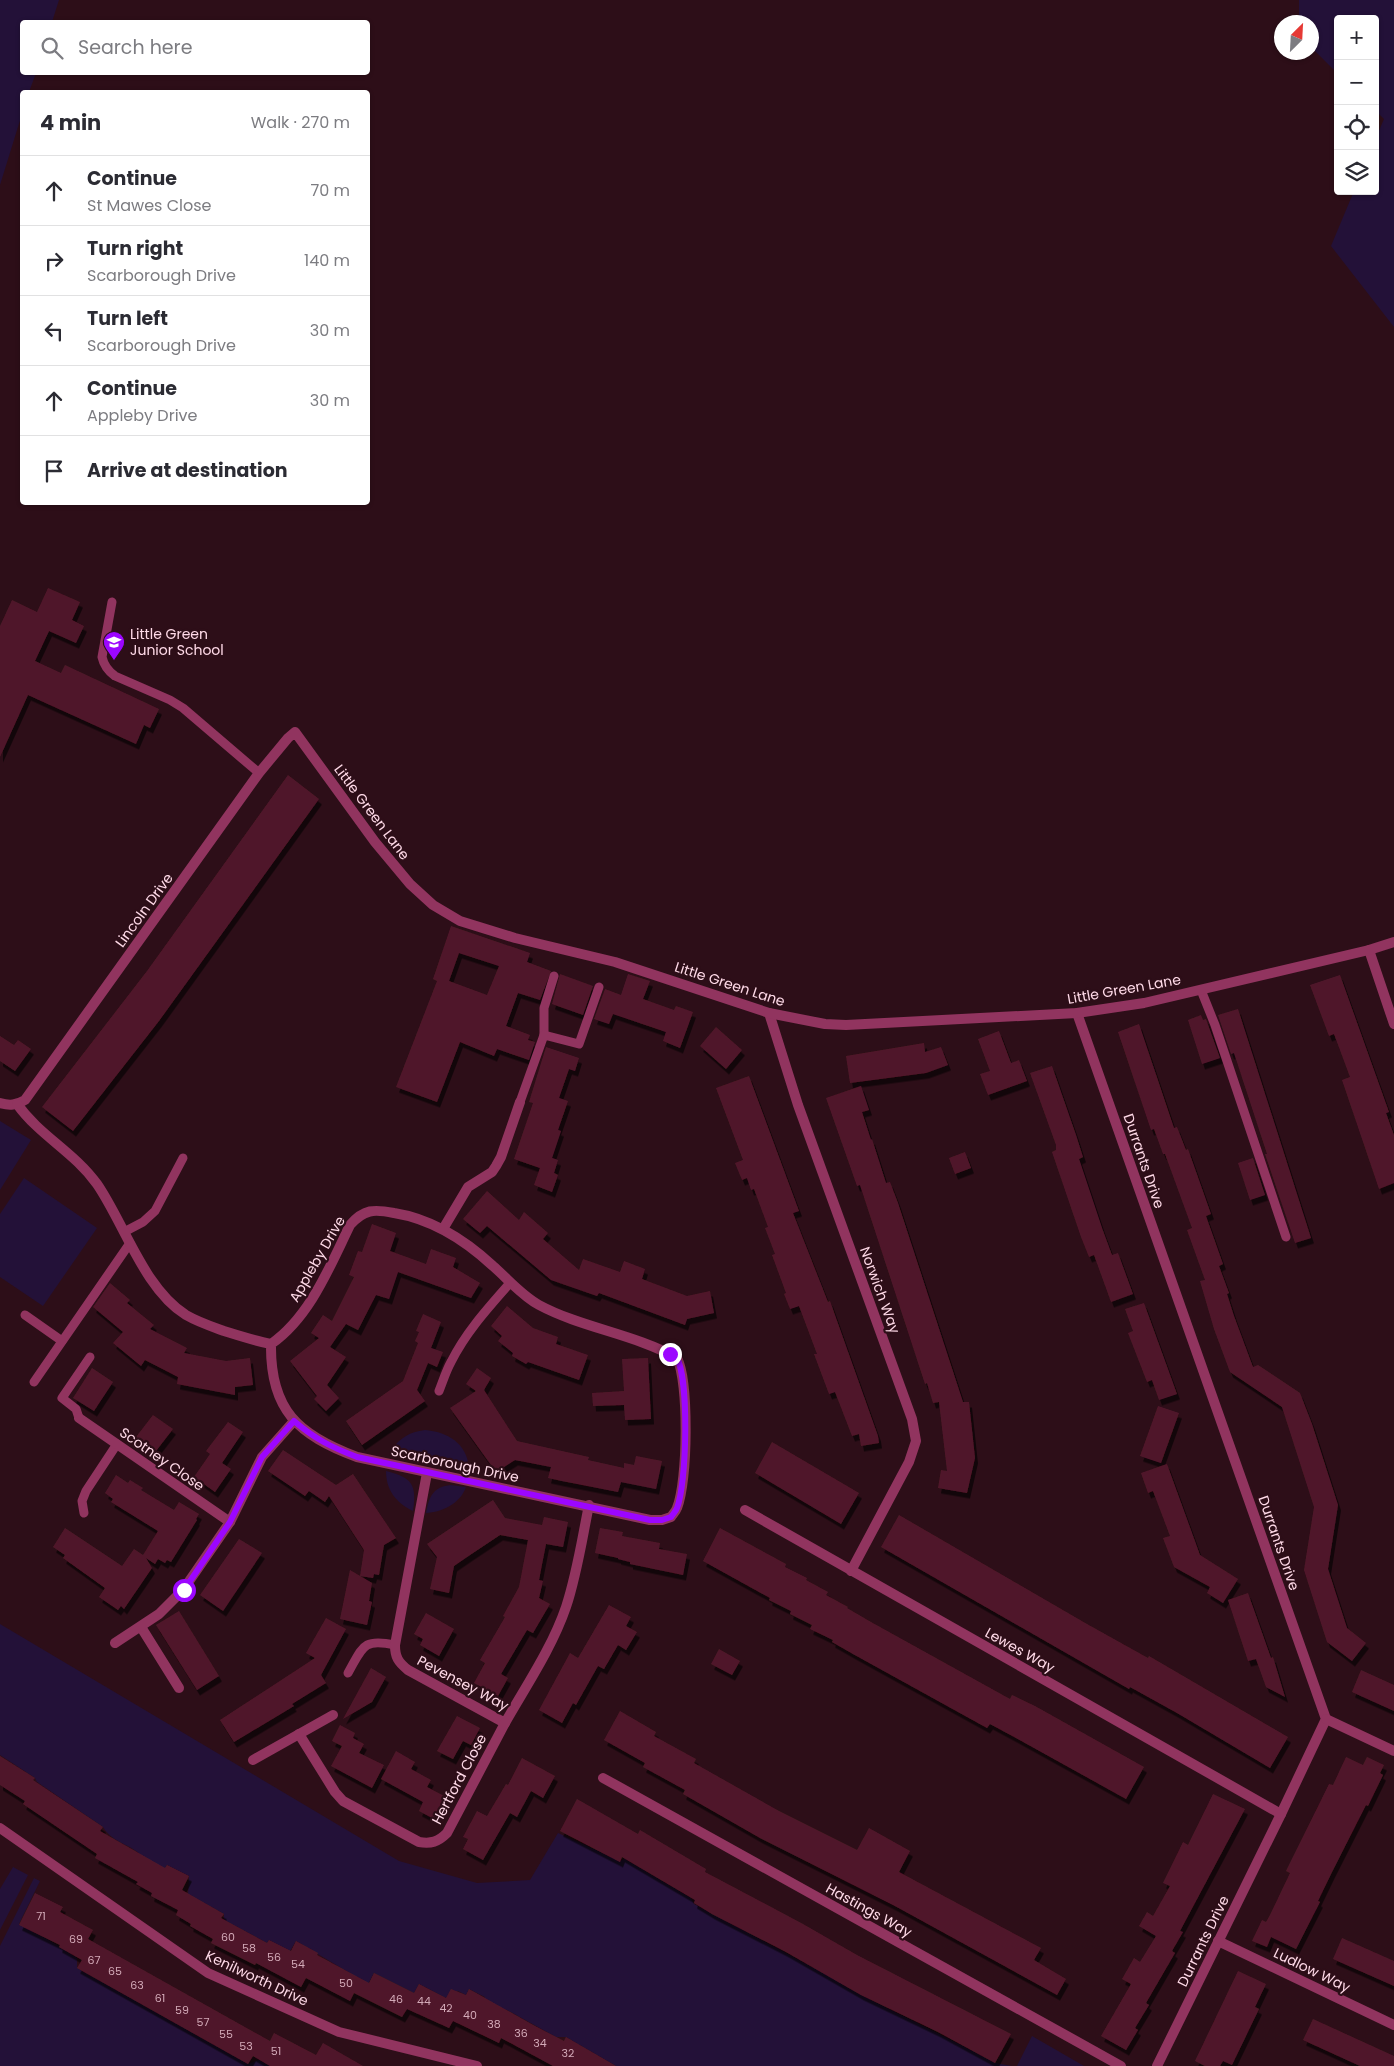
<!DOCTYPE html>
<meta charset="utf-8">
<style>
:root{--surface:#fff;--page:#f7f7f7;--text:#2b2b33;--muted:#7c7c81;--line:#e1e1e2}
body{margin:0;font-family:Poppins,sans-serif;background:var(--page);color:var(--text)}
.controls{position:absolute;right:15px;top:15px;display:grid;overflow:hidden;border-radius:5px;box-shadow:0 1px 4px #0004}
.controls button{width:45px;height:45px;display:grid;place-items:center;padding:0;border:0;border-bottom:1px solid var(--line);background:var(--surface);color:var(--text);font:25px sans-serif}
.compass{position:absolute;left:1274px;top:15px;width:45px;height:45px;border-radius:50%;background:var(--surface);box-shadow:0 1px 4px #0004;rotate:24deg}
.stop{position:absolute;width:15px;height:15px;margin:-11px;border:4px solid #9c06ff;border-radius:50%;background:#fff}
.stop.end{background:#9c06ff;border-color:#fff;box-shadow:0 1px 5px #0008}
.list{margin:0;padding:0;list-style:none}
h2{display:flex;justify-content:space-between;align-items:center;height:65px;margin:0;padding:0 20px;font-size:21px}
h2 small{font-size:16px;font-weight:400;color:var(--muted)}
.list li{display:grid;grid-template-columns:32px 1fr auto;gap:15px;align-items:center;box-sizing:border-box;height:70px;padding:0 20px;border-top:1px solid var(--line)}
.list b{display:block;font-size:19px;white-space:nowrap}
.list p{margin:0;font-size:16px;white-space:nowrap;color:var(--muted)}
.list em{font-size:16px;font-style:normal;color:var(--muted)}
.icon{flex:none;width:28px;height:28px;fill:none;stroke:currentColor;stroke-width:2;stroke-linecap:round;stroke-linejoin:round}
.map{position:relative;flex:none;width:1394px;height:2066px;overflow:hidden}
.search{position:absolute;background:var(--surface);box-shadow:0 1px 4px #0004;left:20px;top:20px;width:350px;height:55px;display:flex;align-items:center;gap:12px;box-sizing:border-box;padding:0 18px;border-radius:5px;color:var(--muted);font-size:19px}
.panel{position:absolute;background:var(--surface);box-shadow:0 1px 4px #0004;left:20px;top:90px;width:350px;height:415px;border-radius:5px}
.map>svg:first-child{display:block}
.green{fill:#231138}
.building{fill:#501829;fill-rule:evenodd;filter:url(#shadow)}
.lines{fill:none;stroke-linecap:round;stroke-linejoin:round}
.service{stroke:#91345f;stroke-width:9}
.minor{stroke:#91345f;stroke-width:10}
.route{stroke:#9c06ff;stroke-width:6}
.labels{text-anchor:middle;stroke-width:4.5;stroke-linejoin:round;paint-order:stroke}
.number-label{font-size:11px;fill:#d3aab8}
.poi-label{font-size:14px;fill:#ffdae8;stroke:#2d0e18;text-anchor:start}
.street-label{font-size:14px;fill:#ffdae8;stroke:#2d0e18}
</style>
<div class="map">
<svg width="1394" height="2066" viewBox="0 0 1394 2066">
<defs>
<filter id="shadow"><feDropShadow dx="3" dy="5.5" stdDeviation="0" flood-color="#0009"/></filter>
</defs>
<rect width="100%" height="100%" fill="#2d0e18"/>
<!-- green -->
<g class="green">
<path d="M0,0H59L52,22H22V72L36,73L29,92H22V114L0,185Z"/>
<path d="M1299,0H1394V327L1331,246L1354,191H1375V140L1384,119L1375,110V19H1338V74L1312,48V22H1299Z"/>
<path d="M0,1121L31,1140L0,1190Z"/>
<path d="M24,1178L97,1228L43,1306L0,1277V1214Z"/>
<path d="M425,1430C448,1432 466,1443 469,1467L390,1451C400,1438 409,1432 425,1430Z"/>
<path d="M386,1471C412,1477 417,1485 413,1511C396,1503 386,1490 386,1471Z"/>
<path d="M451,1485L466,1487C460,1504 442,1512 426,1513C429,1496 433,1487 451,1485Z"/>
<path d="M0,1624L399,1861L477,1883L530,1880L558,1833L620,1861L625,1859L691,1898L694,1904L842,1983L843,1985C894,2013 944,2035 995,2063L1012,2066H616L566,2037H556L507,2010L481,2006L485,1997L469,1989L466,1995L458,1991L446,1998L419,1984L414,1993L374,1973L368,1984L296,1941L290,1951L269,1940L267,1943L224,1920V1914L188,1894L189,1876L167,1865L162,1874L147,1865C138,1843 115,1847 103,1827L37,1782L35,1778L0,1755Z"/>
<path d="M13,1867L28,1875L0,1930V1889Z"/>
<path d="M34,1878L40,1881L19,1924L47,1939L77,1958V1968L248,2064L259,2060L270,2066H0V1946Z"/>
<path d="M1032,2036L1084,2066H1017Z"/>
</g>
<!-- building -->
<g class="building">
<path d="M48,588L80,602L72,620L84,626L76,643L49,631L35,661L61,673L65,665L159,709L150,728L144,725L136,744L28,695L0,757V626L12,600L37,612Z"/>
<path d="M288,775L319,799L159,1021L73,1131L42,1107L147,971Z"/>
<path d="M451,926L530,953L527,962L551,971L540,1000L518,993L506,1026L530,1035L528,1040L535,1042L529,1060L497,1049L494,1056L460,1042L437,1102L396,1087L437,981L433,979ZM459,953L499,966L487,995L449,981Z"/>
<path d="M560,974L593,986L583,1015L552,1004Z"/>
<path d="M628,974L650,981L643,999L674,1010L676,1006L693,1012L680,1048L663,1041L666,1032L613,1014L609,1024L594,1019L605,989L621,995Z"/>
<path d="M1340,975L1389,1112L1386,1113L1394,1135V1183L1379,1189L1342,1080L1350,1077L1334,1034L1329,1036L1310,985Z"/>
<path d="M1238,1009L1311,1238L1295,1243L1265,1154H1267L1234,1053L1231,1054L1218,1015Z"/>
<path d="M1201,1015L1203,1020L1206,1019L1220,1058L1202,1064L1188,1020Z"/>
<path d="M1139,1024L1174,1128L1177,1127L1186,1150L1188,1149L1211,1214L1206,1216L1223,1264L1219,1266L1229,1293L1227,1294L1234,1316L1253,1367L1258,1365L1300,1393L1312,1424L1338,1505L1328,1569L1347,1628L1366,1643L1352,1661L1327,1642L1304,1570L1314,1507L1282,1407L1230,1372L1214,1329L1200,1281L1205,1280L1187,1230L1192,1228L1165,1154H1163L1154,1129L1151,1130L1118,1032Z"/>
<path d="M716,1027L742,1050L726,1069L700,1046Z"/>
<path d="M999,1031L1011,1063L1019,1060L1027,1081L988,1095L980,1074L990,1071L978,1039Z"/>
<path d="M0,1036L14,1045L18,1040L31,1049L15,1071L0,1061Z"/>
<path d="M924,1043L925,1052L941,1047L948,1065L926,1073L850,1083L846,1056Z"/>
<path d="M546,1047L579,1058L575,1071L569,1069L559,1098L568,1101L558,1130L561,1131L552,1158L558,1160L554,1173L558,1175L552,1192L534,1185L540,1168L514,1159L533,1103L529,1102Z"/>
<path d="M1052,1066L1076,1135L1083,1157L1079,1159L1102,1228L1112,1255L1118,1253L1133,1294L1111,1302L1094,1255L1089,1257L1081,1237L1052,1152L1056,1150V1145L1030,1073Z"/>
<path d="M749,1076L799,1211L793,1213L828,1302L830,1301L878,1436L879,1443L861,1446L859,1434L852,1436L835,1392L829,1394L814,1354H817L799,1306L790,1309L784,1294L786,1293L772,1255L775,1254L765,1228L768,1227L754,1189L751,1190L747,1178L742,1180L735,1163L743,1160L716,1088Z"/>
<path d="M861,1086L869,1110L862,1112L871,1140L872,1139L886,1183L890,1182L898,1203L963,1402H969L975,1458L967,1493L938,1488L941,1470L947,1471L939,1402L933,1403L927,1383L925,1384L860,1185L857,1186L826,1098Z"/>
<path d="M965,1152L971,1168L955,1174L949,1158Z"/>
<path d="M1253,1158L1265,1195L1250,1200L1238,1163Z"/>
<path d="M487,1191L519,1220L524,1212L548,1233L543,1239L579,1270L583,1259L620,1272L624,1261L645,1269L642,1279L687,1296L710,1291L714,1313L687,1319L685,1325L599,1293L597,1296L551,1280L487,1226L480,1233L463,1219Z"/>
<path d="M372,1224L396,1233L390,1251L426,1264L431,1249L456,1258L453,1267L480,1283L471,1298L398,1272L389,1299L376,1295L358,1330L346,1324L330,1347L346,1357L327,1385L339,1398L326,1411L314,1399L317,1396L290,1361L319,1338L311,1333L323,1315L332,1321L354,1277L349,1275L358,1251L362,1252Z"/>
<path d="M110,1283L130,1300L127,1303L154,1325L150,1329L187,1348L184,1353L226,1361L250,1358L253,1385L235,1387V1395L177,1384L178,1377L145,1360L141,1366L113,1343L123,1332L93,1307Z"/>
<path d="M1144,1303L1177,1394L1159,1400L1152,1380L1147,1382L1128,1333L1133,1331L1125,1309Z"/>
<path d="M507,1306L533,1328L558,1337L556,1344L588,1355L579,1380L528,1362L526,1364L512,1356L513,1353L498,1341L502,1336L491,1326Z"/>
<path d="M423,1314L441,1322L431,1348L443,1352L437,1367L428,1363L417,1390L425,1401L362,1445L346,1421L403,1381L418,1343L415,1341L419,1332L416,1331Z"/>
<path d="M648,1358L651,1419L625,1420L624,1405L593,1406L592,1393L624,1391L622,1359Z"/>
<path d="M92,1368L113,1382L94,1411L73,1398Z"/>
<path d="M477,1368L491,1378L484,1390L517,1441L589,1457L588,1460L624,1468V1463L634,1465L636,1456L662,1461L656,1489L621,1482L618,1492L562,1481L548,1478L551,1467L515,1460L496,1472L450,1408L476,1391L466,1384Z"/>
<path d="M1158,1406L1179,1413L1161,1463L1140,1456Z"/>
<path d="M153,1415L173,1429L156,1451L136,1437Z"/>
<path d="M228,1422L243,1432L222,1463L231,1469L215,1492L194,1477L210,1454L206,1451Z"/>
<path d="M772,1442L859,1493L841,1524L755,1473Z"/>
<path d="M283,1450L336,1485L353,1474L396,1538L384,1545L379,1575L374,1574L373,1578L360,1576L364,1550L329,1496L325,1502L309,1491L305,1496L268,1471Z"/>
<path d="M1167,1464L1200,1555L1238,1579L1223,1603L1207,1593L1210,1587L1174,1567L1163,1538L1170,1536L1153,1491L1148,1493L1141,1473Z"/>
<path d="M116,1475L128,1483L130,1480L143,1488L141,1490L174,1510L179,1502L199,1514L196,1519L197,1520L171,1562L167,1560L165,1563L158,1559L155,1564L146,1558L152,1568L124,1609L121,1606L118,1610L99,1597L105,1588L63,1558L65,1555L53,1547L65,1528L122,1566L134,1549L143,1555L158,1531L111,1502L113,1499L105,1493Z"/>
<path d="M493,1500L505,1518L542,1525L544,1517L568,1522L563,1547L546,1544L539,1580L543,1581L539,1598L550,1604L533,1633L527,1630L501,1674L508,1678L498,1696L474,1683L485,1663L480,1660L505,1617L503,1616L519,1587L528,1540L500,1535L470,1555L454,1566L449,1593L430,1589L437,1557L427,1544Z"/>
<path d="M899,1515L1087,1624L1148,1658L1149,1656L1288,1737L1270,1768L1177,1713L1130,1687L1129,1689L881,1547Z"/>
<path d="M600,1528L623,1532L622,1536L660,1543L659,1549L687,1554L683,1575L630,1564V1562L618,1559V1558L595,1553Z"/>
<path d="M720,1528L786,1564L785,1567L807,1578L806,1580L828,1592L826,1595L848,1607L847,1608L871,1622L1010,1699L1012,1695L1035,1706L1144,1767L1126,1799L1016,1738L990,1724L987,1728L853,1654L832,1642L833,1640L810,1629L812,1625L790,1614L791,1611L769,1600L770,1598L703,1561Z"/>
<path d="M239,1539L262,1553L223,1611L200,1595Z"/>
<path d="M350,1570L372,1583L369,1601L372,1602L367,1625L340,1619Z"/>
<path d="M1248,1593L1271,1658L1273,1657L1285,1697L1266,1687L1256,1659L1248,1661L1228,1600Z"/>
<path d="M609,1605L631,1617L626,1626L637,1632L626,1650L618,1645L604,1669L598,1666L576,1705L573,1703L562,1723L539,1710L570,1653L578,1658Z"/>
<path d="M179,1611L219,1676L197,1690L156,1625Z"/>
<path d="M426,1613L454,1629L439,1656L420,1645L423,1639L414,1634Z"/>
<path d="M326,1618L346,1629L321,1675L326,1683L292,1704L294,1706L234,1742L220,1720L315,1658L306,1653Z"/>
<path d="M719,1649L740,1661L732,1675L711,1664Z"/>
<path d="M371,1668L386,1677L372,1702L343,1719Z"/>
<path d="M1361,1670L1394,1685V1711L1352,1692Z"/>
<path d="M620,1711L656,1732L654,1736L696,1759L694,1763L779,1811L857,1850L869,1828L910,1851L899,1872L1041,1948L1034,1960L1066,1979L1057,1995L895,1906L760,1838L683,1794L685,1790L643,1767L645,1763L604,1740Z"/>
<path d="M457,1716L480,1728L471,1745L463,1741L453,1759L437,1751Z"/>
<path d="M340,1725L355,1733L353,1738L364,1744L359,1753L384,1765L372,1788L331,1766L342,1746L332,1741Z"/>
<path d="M396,1751L415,1762L411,1769L431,1780L427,1787L446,1797L434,1819L419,1811L423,1802L381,1779Z"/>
<path d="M0,1756L35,1778L33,1780L103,1827L100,1831L165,1868L167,1865L189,1876L182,1890L224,1914L221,1918L267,1943L269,1940L291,1951L296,1941L318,1953L317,1955L369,1983L374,1973L414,1993L419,1984L446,1998L451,1989L466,1995L469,1989L535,2026L564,2041L566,2037L616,2066H553L501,2038L499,2043L453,2021L449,2028L407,2009L402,2017L354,1993L350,2001L306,1978L301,1987L256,1963L255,1965L211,1943L213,1939L190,1926L191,1924L176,1915L178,1910L151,1896L152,1893L136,1884L138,1882L95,1858L97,1854L23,1804L25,1801L0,1785Z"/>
<path d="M1346,1757L1363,1765L1367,1757L1384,1765L1380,1773L1383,1775L1368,1806L1366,1805L1332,1872L1318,1901L1320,1902L1296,1949L1271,1937L1267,1947L1252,1941L1262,1920L1266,1922L1270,1915L1290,1873L1286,1871L1329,1784L1333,1785Z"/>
<path d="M522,1758L555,1776L543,1798L531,1791L517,1817L510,1813L483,1860L463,1849L468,1839L463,1837L477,1811L487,1816L506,1784L508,1785Z"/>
<path d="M1213,1794L1245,1809L1180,1931L1183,1932L1172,1951L1175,1953L1146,2003L1149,2005L1135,2028L1138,2030L1126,2050L1101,2036L1131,1984L1122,1979L1134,1958L1140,1962L1156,1936L1139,1926L1147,1912L1153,1916L1170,1886L1163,1883L1183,1842L1188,1845Z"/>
<path d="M577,1799L638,1834L640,1830L706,1869L705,1872L803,1924L857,1955L1011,2034L995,2063L938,2032L861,1995L786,1952L712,1914L694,1903L695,1900L622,1857L620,1862L560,1831Z"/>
<path d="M35,1893L63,1907L60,1912L93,1930L88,1939L270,2041L274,2033L316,2055L323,2043L363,2066H270L253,2056L248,2064L77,1968L82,1960L59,1947L60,1945L19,1925Z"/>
<path d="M1342,1938L1394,1961V1986L1333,1959Z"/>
<path d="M1238,1971L1266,1984L1255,2007L1259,2009L1232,2065L1223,2061L1220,2066H1205L1195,2061Z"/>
<path d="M1313,2019L1394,2056V2066H1360L1303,2040Z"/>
</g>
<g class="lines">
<!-- service -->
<g class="service">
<path d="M112,602L102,657C104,666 108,671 115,676L170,700L183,708L259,773"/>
<path d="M1201,990L1215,1025L1286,1237"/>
<path d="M544,1035V1008L554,976"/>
<path d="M520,1102L544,1035L579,1044L599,987"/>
<path d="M124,1232L143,1222L155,1211L183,1158"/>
<path d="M25,1315L62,1341"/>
<path d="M34,1382L130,1243"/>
<path d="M439,1391C443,1381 446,1371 451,1362C466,1332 488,1308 510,1283"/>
<path d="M79,1418L76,1409L62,1398L90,1357"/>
<path d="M84,1513L82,1501L86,1491L117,1444"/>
<path d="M348,1673C363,1647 362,1638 395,1645"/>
</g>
<!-- minor -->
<g class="minor">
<path d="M1369,950L1394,1024"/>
<path d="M769,1013L798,1105L912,1419L916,1441L909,1462L851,1571"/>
<path d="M1077,1013L1326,1719L1281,1814L1157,2066"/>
<path d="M0,1103C10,1106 16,1105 25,1100L259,773L288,738L295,732L375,842L410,884L433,905L460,921L515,938L615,962L769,1013L825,1024L846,1025L1077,1013L1144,1003L1369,950L1394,942"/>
<path d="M17,1104C40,1136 74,1152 97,1184C124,1223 144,1289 186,1315C198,1322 210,1326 224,1331C240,1336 255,1341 271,1344C310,1317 330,1266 350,1225C364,1209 374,1209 394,1213C432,1219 465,1240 493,1266C508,1279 521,1295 539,1305C582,1328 634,1334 677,1358C689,1382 688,1481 677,1508C676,1511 673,1514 671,1517L662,1520H650L357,1457C298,1435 270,1410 271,1344"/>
<path d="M443,1229L468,1187L492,1172L496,1166L501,1157L520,1102"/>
<path d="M79,1418L230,1522"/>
<path d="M427,1473L395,1645C395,1657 398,1662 408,1670L505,1723C526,1686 552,1648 566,1607C577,1574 582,1539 589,1505"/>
<path d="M745,1510L1281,1814"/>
<path d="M141,1627L179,1688"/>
<path d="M115,1643L159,1614L183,1590L230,1522L262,1457L294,1421"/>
<path d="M1326,1719L1394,1751"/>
<path d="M299,1734L335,1792L343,1801L419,1842C431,1844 438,1842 447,1833L505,1723"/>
<path d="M253,1760L333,1715"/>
<path d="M603,1778L1121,2066"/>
<path d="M0,1828L208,1973L339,2032L477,2066"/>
<path d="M1218,1941L1394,2025"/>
</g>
</g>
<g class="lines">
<!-- route -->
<path class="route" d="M184,1590L230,1522L262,1457L294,1421C315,1439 331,1447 357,1457L650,1520H662L671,1517C673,1514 676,1511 677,1508C687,1482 689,1381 677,1358L670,1354"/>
</g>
<!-- icons -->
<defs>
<g id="school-pin" transform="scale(1.125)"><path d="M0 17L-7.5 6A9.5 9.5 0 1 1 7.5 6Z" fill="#9c06ff" stroke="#2d0e18"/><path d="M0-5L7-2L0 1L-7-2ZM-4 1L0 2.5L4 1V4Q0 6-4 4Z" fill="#fff"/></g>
</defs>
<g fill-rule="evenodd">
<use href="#school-pin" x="114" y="642"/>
</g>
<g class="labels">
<!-- number labels -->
<g class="number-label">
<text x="41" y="1920">71</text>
<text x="228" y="1941">60</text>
<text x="76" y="1943">69</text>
<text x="249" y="1952">58</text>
<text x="274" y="1961">56</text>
<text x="94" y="1964">67</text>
<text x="298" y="1968">54</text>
<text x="115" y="1975">65</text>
<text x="346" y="1987">50</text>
<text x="137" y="1989">63</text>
<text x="160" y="2002">61</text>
<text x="396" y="2003">46</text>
<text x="424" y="2005">44</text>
<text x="446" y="2012">42</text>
<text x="182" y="2014">59</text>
<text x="470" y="2019">40</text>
<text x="203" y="2026">57</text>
<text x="494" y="2028">38</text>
<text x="521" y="2037">36</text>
<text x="226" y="2038">55</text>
<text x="540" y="2047">34</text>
<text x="246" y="2050">53</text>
<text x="276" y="2055">51</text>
<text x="568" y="2057">32</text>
</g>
<!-- poi labels -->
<g class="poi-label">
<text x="130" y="639">Little Green<tspan x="130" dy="16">Junior School</tspan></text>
</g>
<!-- street labels -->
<g class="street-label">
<text transform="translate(372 812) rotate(53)" y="5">Little Green Lane</text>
<text transform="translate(144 910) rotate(-54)" y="5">Lincoln Drive</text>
<text transform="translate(730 984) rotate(18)" y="5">Little Green Lane</text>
<text transform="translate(1124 989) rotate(-10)" y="5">Little Green Lane</text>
<text transform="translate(1144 1161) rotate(71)" y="5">Durrants Drive</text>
<text transform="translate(317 1259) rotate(-60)" y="5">Appleby Drive</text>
<text transform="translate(880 1290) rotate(70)" y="5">Norwich Way</text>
<text transform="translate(162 1459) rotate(35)" y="5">Scotney Close</text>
<text transform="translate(455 1464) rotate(12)" y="5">Scarborough Drive</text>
<text transform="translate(1279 1543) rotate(71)" y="5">Durrants Drive</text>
<text transform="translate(1020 1650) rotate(29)" y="5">Lewes Way</text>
<text transform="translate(463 1683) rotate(28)" y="5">Pevensey Way</text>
<text transform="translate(459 1779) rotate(-62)" y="5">Hertford Close</text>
<text transform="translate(869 1910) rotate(29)" y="5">Hastings Way</text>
<text transform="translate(1203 1941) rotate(-64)" y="5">Durrants Drive</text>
<text transform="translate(1312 1970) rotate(26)" y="5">Ludlow Way</text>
<text transform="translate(257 1978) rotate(25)" y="5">Kenilworth Drive</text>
</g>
</g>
</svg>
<div class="controls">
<button>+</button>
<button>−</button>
<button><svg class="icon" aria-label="locate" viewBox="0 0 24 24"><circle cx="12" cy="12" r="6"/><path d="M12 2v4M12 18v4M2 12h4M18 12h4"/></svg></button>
<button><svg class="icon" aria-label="layers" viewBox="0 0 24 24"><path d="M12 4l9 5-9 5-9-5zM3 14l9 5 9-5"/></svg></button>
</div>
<svg class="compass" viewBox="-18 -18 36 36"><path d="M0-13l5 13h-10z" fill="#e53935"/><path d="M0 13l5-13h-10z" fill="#7c7c81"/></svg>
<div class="stop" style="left:184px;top:1590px"></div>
<div class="stop end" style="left:670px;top:1354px"></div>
<div class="search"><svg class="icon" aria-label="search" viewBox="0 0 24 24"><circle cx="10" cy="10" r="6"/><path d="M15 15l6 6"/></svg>Search here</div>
<section class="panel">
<h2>4 min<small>Walk · 270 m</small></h2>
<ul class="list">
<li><svg class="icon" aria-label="ahead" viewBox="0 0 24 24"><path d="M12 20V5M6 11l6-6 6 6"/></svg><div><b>Continue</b><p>St Mawes Close</p></div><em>70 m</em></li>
<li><svg class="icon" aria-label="right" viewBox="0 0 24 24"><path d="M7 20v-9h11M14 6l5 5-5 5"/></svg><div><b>Turn right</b><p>Scarborough Drive</p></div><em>140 m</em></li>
<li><svg class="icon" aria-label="left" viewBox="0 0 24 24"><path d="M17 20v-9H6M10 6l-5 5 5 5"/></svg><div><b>Turn left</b><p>Scarborough Drive</p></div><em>30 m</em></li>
<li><svg class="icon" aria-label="ahead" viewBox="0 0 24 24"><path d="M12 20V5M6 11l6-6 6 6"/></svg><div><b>Continue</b><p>Appleby Drive</p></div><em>30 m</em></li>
<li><svg class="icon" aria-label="arrive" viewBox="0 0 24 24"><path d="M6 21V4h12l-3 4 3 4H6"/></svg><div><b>Arrive at destination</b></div></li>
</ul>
</section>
</div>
